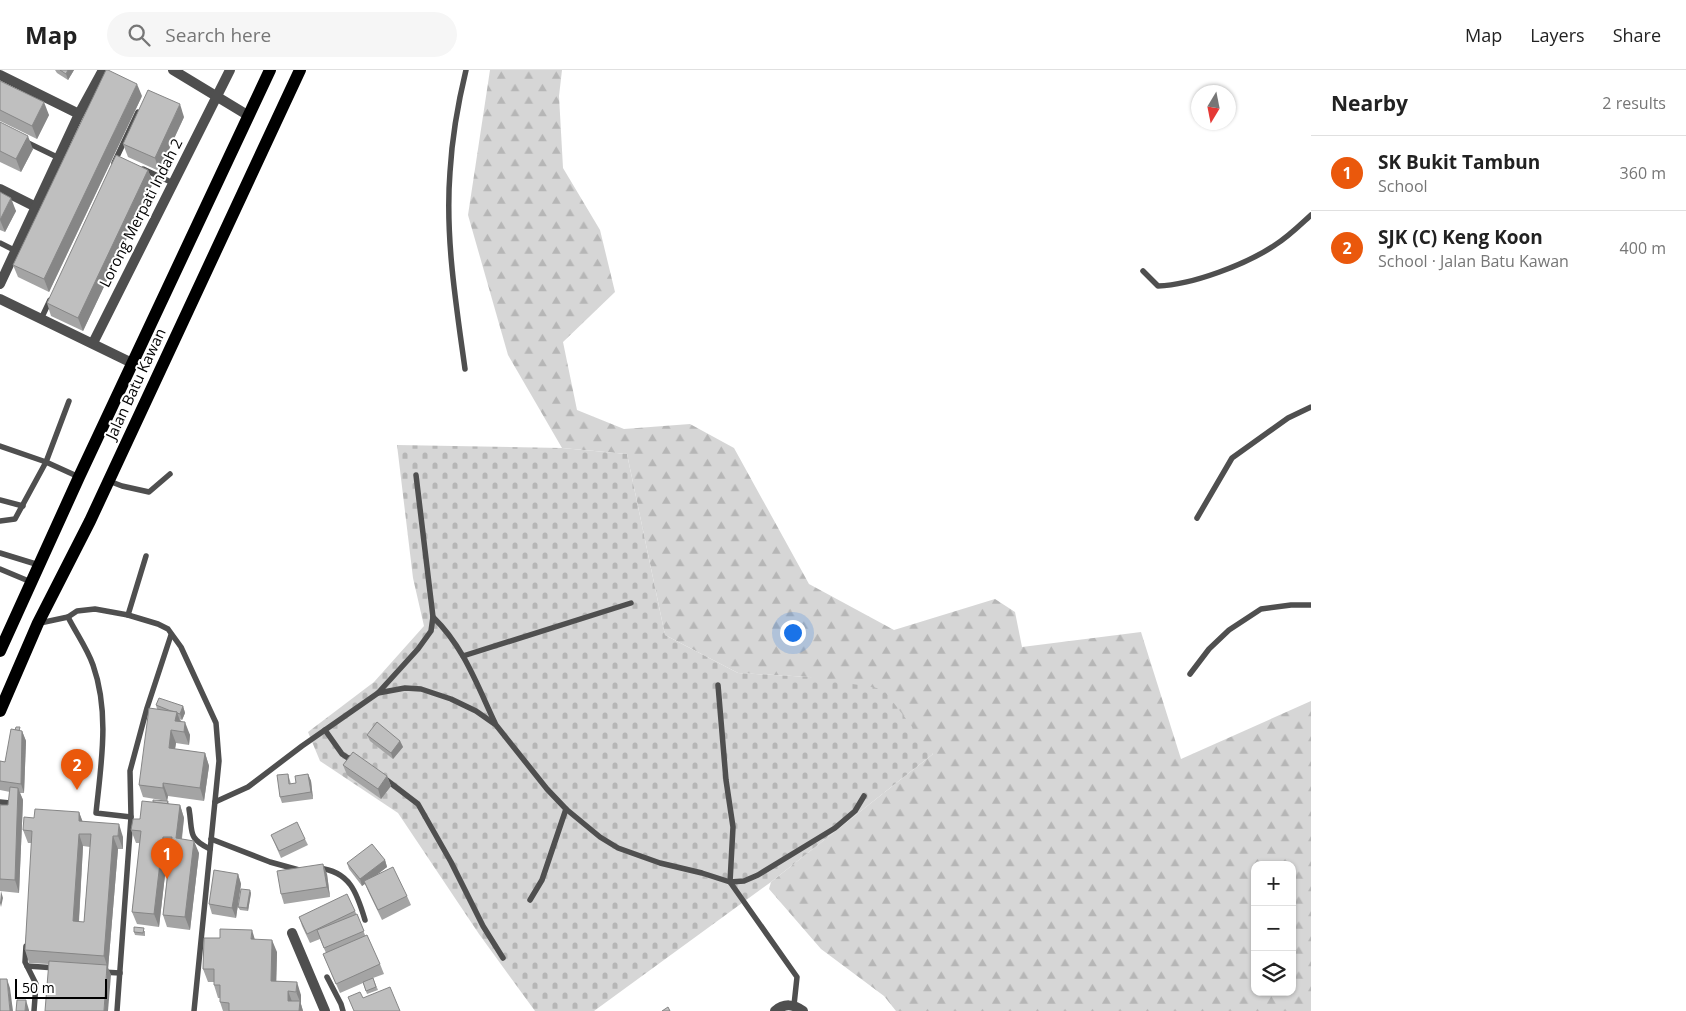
<!DOCTYPE html>
<meta charset="utf-8">
<style>
:root{--surface:#fff;--page:#f6f6f6;--text:#222;--muted:#767676;--line:#e0e0e0;--accent:#ea580c}
body{margin:0;font-family:"Open Sans",sans-serif;background:var(--page);color:var(--text)}
.controls{position:absolute;right:15px;bottom:15px;display:grid;overflow:hidden;border-radius:10px;box-shadow:0 1px 4px #0004}
.controls button{width:45px;height:45px;display:grid;place-items:center;padding:0;border:0;border-bottom:1px solid var(--line);background:var(--surface);color:var(--text);font:25px sans-serif}
.compass{position:absolute;left:1191px;top:15px;width:45px;height:45px;border-radius:50%;background:var(--surface);box-shadow:0 1px 4px #0004;rotate:190deg}
.scale{position:absolute;left:15px;bottom:12px;width:92px;box-sizing:border-box;padding-left:5px;border:2px solid #000;border-top:0;font-size:14px;line-height:18px;white-space:nowrap;color:#000;-webkit-text-stroke:4px #fff;paint-order:stroke}
.you{position:absolute;left:792px;top:562px;width:18px;height:18px;margin:-12px;border:4px solid #fff;border-radius:50%;background:#1a73e8;box-shadow:0 0 0 8px #1a73e833}
.badge{display:grid;place-items:center;width:32px;height:32px;border-radius:50%;background:var(--accent);color:#fff;font-size:16px;font-weight:700}
.pin{position:absolute;translate:-50% -41px;filter:drop-shadow(0 1px 2px #0008)}
.pin::after{content:'';position:absolute;top:26px;width:18px;height:15px;background:inherit;clip-path:polygon(0 0,100% 0,50% 100%)}
.list{margin:0;padding:0;list-style:none}
h2{display:flex;justify-content:space-between;align-items:center;height:65px;margin:0;padding:0 20px;font-size:21px}
h2 small{font-size:16px;font-weight:400;color:var(--muted)}
.list li{display:grid;grid-template-columns:32px 1fr auto;gap:15px;align-items:center;box-sizing:border-box;height:75px;padding:0 20px;border-top:1px solid var(--line)}
.list b{display:block;font-size:19px;white-space:nowrap}
.list p{margin:0;font-size:16px;white-space:nowrap;color:var(--muted)}
.list em{font-size:16px;font-style:normal;color:var(--muted)}
.icon{flex:none;width:28px;height:28px;fill:none;stroke:currentColor;stroke-width:2;stroke-linecap:round;stroke-linejoin:round}
.map{position:relative;flex:none;width:1311px;height:941px;overflow:hidden}
header{display:flex;align-items:center;gap:30px;box-sizing:border-box;height:70px;padding:0 25px;background:var(--surface);border-bottom:1px solid var(--line)}
header strong{font-size:24px}
nav{display:flex;gap:28px;margin-inline-start:auto;font-size:18px}
.search{width:350px;height:45px;background:var(--page);display:flex;align-items:center;gap:12px;box-sizing:border-box;padding:0 18px;border-radius:28px;color:var(--muted);font-size:19px}
main{display:flex}
aside{flex:1;background:var(--surface)}
.map>svg:first-child{display:block}
.forest{fill:url(#forest-firs);fill-rule:evenodd}
.cemetery{fill:url(#cemetery-stones)}
.lines{fill:none;stroke-linecap:round;stroke-linejoin:round}
.lane{stroke:#4f4f4f;stroke-width:5.5}
.street{stroke:#4f4f4f;stroke-width:10}
.primary{stroke:#000;stroke-width:12}
.wall{fill:#a4a4a4;fill-rule:evenodd}
.shaded-wall{fill:#868686}
.building{fill:#bfbfbf;stroke:#868686;fill-rule:evenodd}
.labels{text-anchor:middle;stroke-width:4;stroke-linejoin:round;paint-order:stroke}
.street-label{font-size:15px;fill:#000;stroke:#fff}
</style>
<header>
<strong>Map</strong>
<div class="search"><svg class="icon" aria-label="search" viewBox="0 0 24 24"><circle cx="10" cy="10" r="6"/><path d="M15 15l6 6"/></svg>Search here</div>
<nav><a>Map</a><a>Layers</a><a>Share</a></nav>
</header>
<main>
<div class="map">
<svg width="1311" height="941" viewBox="0 0 1311 941">
<defs>
<pattern id="forest-firs" width="22" height="20" patternUnits="userSpaceOnUse" patternTransform="scale(1.25)"><rect width="22" height="20" fill="#d6d6d6"/><path d="M5 1l3.5 6h-7zM16 11l3.5 6h-7z" fill="#b6b6b6"/></pattern>
<pattern id="cemetery-stones" width="16" height="16" patternUnits="userSpaceOnUse" patternTransform="scale(1.25)"><rect width="16" height="16" fill="#d6d6d6"/><path d="M2 7V4a2 2 0 0 1 4 0v3zM10 15v-3a2 2 0 0 1 4 0v3z" fill="#b6b6b6"/></pattern>
</defs>
<rect width="100%" height="100%" fill="#fff"/>
<!-- forest -->
<path class="forest" d="M490,0H562L559,26L563,98L600,160L615,222L563,272L577,340L624,359L690,354L734,378L809,514L894,560L995,529L1015,542L1022,577L1141,562L1181,689L1311,631V941H896L884,926L821,879L769,819L771,812L933,684L810,607L738,603L665,565L627,384L562,378L508,285L468,145ZM1255,795H1292V922H1255Z"/>
<!-- cemetery -->
<path class="cemetery" d="M397,375L562,378L627,384L665,565L738,603L810,607L883,619L933,684L771,812L594,941H535L479,864L398,743L320,691L308,662L374,612L424,556L413,508Z"/>
<g class="lines">
<!-- lane -->
<g class="lane">
<path d="M24,71L59,88"/>
<path d="M114,93L138,42"/>
<path d="M143,99L173,113"/>
<path d="M0,173L16,181"/>
<path d="M1143,201L1158,216C1192,215 1247,194 1275,175C1288,167 1299,156 1311,145"/>
<path d="M41,249L50,230"/>
<path d="M465,299C456,234 445,167 450,102C452,68 458,33 466,0"/>
<path d="M0,376L46,392L79,407"/>
<path d="M109,411L122,416L149,422L170,404"/>
<path d="M0,430L23,436"/>
<path d="M1197,448L1232,388L1288,348L1311,337"/>
<path d="M0,451L15,449L46,392L69,331"/>
<path d="M0,483L39,495"/>
<path d="M0,499L31,512"/>
<path d="M128,545L146,486"/>
<path d="M68,547L77,541L95,539L128,545L158,554L168,559L181,577L216,653L219,691L194,941"/>
<path d="M433,547C464,577 477,615 495,653"/>
<path d="M40,553L68,547C76,563 87,578 93,595C110,643 101,694 96,743L131,747"/>
<path d="M463,586L631,533"/>
<path d="M1190,604L1209,579L1229,560L1261,539L1291,535H1311"/>
<path d="M718,615L726,710L733,757L730,812L797,907L794,935"/>
<path d="M378,623L418,579L431,561L433,547L416,405"/>
<path d="M325,660L342,684L348,688H356"/>
<path d="M384,708L418,734L451,792L483,856L503,888"/>
<path d="M0,732L10,733"/>
<path d="M215,732L248,717L302,676L378,623L405,618L421,619L451,629L476,641L496,655L547,719L566,739L600,767L618,778L660,793L702,803L730,812L744,811L758,805L835,758L855,741L864,726"/>
<path d="M189,739C193,762 187,768 210,779"/>
<path d="M211,769L270,792L299,800"/>
<path d="M318,798C350,801 357,823 365,850"/>
<path d="M530,830L542,810L566,739"/>
<path d="M26,876L25,892L36,914L34,941"/>
<path d="M27,896L56,898"/>
<path d="M102,902L120,903"/>
<path d="M327,907L341,934L343,941"/>
<path d="M117,941L131,747L130,701L147,638L171,565"/>
</g>
<!-- street -->
<g class="street">
<path d="M173,0L249,46"/>
<path d="M0,5L79,44"/>
<path d="M0,119L36,137"/>
<path d="M0,214L79,44L103,0"/>
<path d="M0,229L132,293"/>
<path d="M93,273L230,0"/>
<path d="M292,863L325,941"/>
<path d="M775,941C784,933 794,934 803,941"/>
</g>
<!-- primary -->
<g class="primary">
<path d="M0,581L79,407L270,0"/>
<path d="M0,641L38,553L90,451L300,0"/>
</g>
</g>
<!-- wall -->
<g class="wall">
<path d="M55,0H74L68,10L57,3Z"/>
<path d="M0,11L49,45L37,69L0,51Z"/>
<path d="M142,26L49,222L18,207L13,195Z"/>
<path d="M184,47L159,101L128,87L123,74Z"/>
<path d="M0,52L33,79L21,102L0,92Z"/>
<path d="M148,100L153,113L83,261L51,246L47,233Z"/>
<path d="M0,122L16,141L5,162L0,160Z"/>
<path d="M156,635L183,636L185,643L182,650L180,649L190,665L189,675L176,673L175,679L205,683L209,696L204,731L168,726L167,731L143,727L139,715L157,639Z"/>
<path d="M21,661H22L26,671L24,723H20L23,730L19,823L0,821V735H8L10,722L0,720V691L5,692Z"/>
<path d="M367,665L400,671L403,677L393,689L370,671Z"/>
<path d="M343,695L387,706L391,716L381,729L347,705Z"/>
<path d="M288,704L291,714L296,713L308,704L311,711L313,729L282,733L280,727Z"/>
<path d="M168,731L169,734L180,735L184,748L182,769L199,783L190,860L167,857L163,845L170,780L168,779L159,857L137,854L132,842L140,773H136L131,760L153,732Z"/>
<path d="M79,742L82,751L123,767V779H118L108,899L111,905L49,894L29,893L25,880L32,773H28L23,760L34,748ZM83,776L90,777L84,852H79Z"/>
<path d="M271,765L305,769L308,775L281,788Z"/>
<path d="M385,790L387,797L375,806L407,826L411,835L382,850L368,821L365,814L362,816L349,799L347,793Z"/>
<path d="M238,804L241,814L236,848L212,844L209,834Z"/>
<path d="M327,804L330,827L284,834L281,824Z"/>
<path d="M251,823L248,841L240,840L238,837Z"/>
<path d="M355,841L365,865L380,894L384,904L373,908L378,920L367,924L363,913L340,923L323,884L326,883L320,869L310,873L302,856L299,847Z"/>
<path d="M145,861V866L135,865L134,862Z"/>
<path d="M255,869L277,882L276,911L301,925V934L303,941H223L220,932V928H218L214,915V912H208L203,899Z"/>
</g>
<!-- shaded-wall -->
<g class="shaded-wall">
<path d="M68,0H74L68,10L66,4Z"/>
<path d="M137,14L142,26L49,222L44,209Z"/>
<path d="M44,32L49,45L37,69L32,56Z"/>
<path d="M180,34L184,47L159,101L155,88Z"/>
<path d="M28,66L33,79L21,102L16,89Z"/>
<path d="M148,100L153,113L83,261L78,248Z"/>
<path d="M11,128L16,141L5,162L0,150Z"/>
<path d="M183,636L185,643L182,650L180,644Z"/>
<path d="M177,642L181,654L175,651Z"/>
<path d="M185,652L190,665L189,675L184,662Z"/>
<path d="M171,660L176,673L173,691L169,678Z"/>
<path d="M22,661L26,671L24,723L21,714Z"/>
<path d="M400,671L403,677L393,689L391,683Z"/>
<path d="M205,683L209,696L204,731L200,718Z"/>
<path d="M308,704L311,711L313,729L311,722Z"/>
<path d="M387,706L391,716L381,729L378,719Z"/>
<path d="M163,713L168,726L167,731L163,718Z"/>
<path d="M18,718L23,730L19,823L15,810Z"/>
<path d="M180,735L184,748L180,781L176,768Z"/>
<path d="M79,742L84,755L79,751Z"/>
<path d="M119,754L123,767V779L118,766Z"/>
<path d="M79,764L83,776L78,864L73,851Z"/>
<path d="M113,766L118,779L108,899L104,886Z"/>
<path d="M163,767L168,779L159,857L154,844Z"/>
<path d="M194,771L199,783L190,860L185,847Z"/>
<path d="M385,790L387,797L362,816L360,809Z"/>
<path d="M323,794L327,804L330,827L327,817Z"/>
<path d="M238,804L241,814L236,848L232,838Z"/>
<path d="M250,820L251,823L248,841L247,838Z"/>
<path d="M1,821L3,828L1,837L0,833Z"/>
<path d="M252,860L256,873L251,869Z"/>
<path d="M272,870L277,882L276,924L271,911Z"/>
<path d="M107,895L111,905L108,941H104Z"/>
<path d="M7,909L10,918L13,941H10Z"/>
<path d="M297,912L301,925V934L296,922Z"/>
<path d="M288,921L293,934L288,931Z"/>
<path d="M26,930L29,940V941H25Z"/>
<path d="M300,931L303,941H299Z"/>
</g>
<!-- building -->
<g class="building">
<path d="M60,0H68L66,4Z"/>
<path d="M106,0H108L137,14L44,209L13,195Z"/>
<path d="M0,11L44,32L32,56L0,40Z"/>
<path d="M148,20L180,34L155,88L123,74Z"/>
<path d="M0,52L28,66L16,89L0,81Z"/>
<path d="M116,85L148,100L78,248L47,233Z"/>
<path d="M0,122L11,128L0,150Z"/>
<path d="M159,628L183,636L180,644L177,643V642L171,641L156,635Z"/>
<path d="M149,638L177,642L175,651L185,652L184,662L171,660L169,678L205,683L200,718L163,713V718L139,715Z"/>
<path d="M377,652L400,671L391,683L367,665Z"/>
<path d="M16,657H20L19,661L15,660Z"/>
<path d="M11,659L22,661L21,714L0,711V691L5,692Z"/>
<path d="M353,682L387,706L378,719L343,695Z"/>
<path d="M288,704L289,714L296,713L295,706L308,704L311,722L280,727L277,705Z"/>
<path d="M10,717L18,718L15,810L0,809V735H8Z"/>
<path d="M153,730L168,731L167,734L153,732Z"/>
<path d="M142,731L180,735L176,768L194,771L185,847L163,845L172,767H163L154,844L132,842L141,761L131,760L133,749H140Z"/>
<path d="M35,739L79,742V751L119,754L118,766H113L104,886L25,880L32,761L23,760L24,747L34,748ZM79,764H91L84,852L73,851Z"/>
<path d="M297,752L305,769L279,781L271,765Z"/>
<path d="M372,774L385,790L360,809L347,793Z"/>
<path d="M323,794L327,817L281,824L277,801Z"/>
<path d="M393,797L407,826L378,840L364,811Z"/>
<path d="M214,800L238,804L232,838L209,834Z"/>
<path d="M241,819L250,820L247,838L238,837Z"/>
<path d="M347,824L355,841L307,864L299,847Z"/>
<path d="M357,844L364,861L324,878L317,860Z"/>
<path d="M134,857L144,858L143,863L134,862Z"/>
<path d="M220,859L252,860L251,869L272,870L271,911L297,912L296,922L288,921V931H300L299,941H229V933L220,932V915H214V899H203L204,868H220Z"/>
<path d="M367,865L380,894L336,914L323,884Z"/>
<path d="M49,891L107,895L104,941H45Z"/>
<path d="M373,908L376,917L366,921L363,912Z"/>
<path d="M0,909H7L10,941H0Z"/>
<path d="M390,917L400,941H354L348,927L360,922L363,928Z"/>
<path d="M17,930H26L25,941H16Z"/>
<path d="M668,937L670,941H662Z"/>
</g>
<g class="labels">
<!-- street labels -->
<g class="street-label">
<text transform="translate(141 143) rotate(-63)" y="5">Lorong Merpati Indah 2</text>
<text transform="translate(136 314) rotate(-65)" y="5">Jalan Batu Kawan</text>
</g>
</g>
</svg>
<div class="controls">
<button>+</button>
<button>−</button>
<button><svg class="icon" aria-label="layers" viewBox="0 0 24 24"><path d="M12 4l9 5-9 5-9-5zM3 14l9 5 9-5"/></svg></button>
</div>
<svg class="compass" viewBox="-18 -18 36 36"><path d="M0-13l5 13h-10z" fill="#e53935"/><path d="M0 13l5-13h-10z" fill="#767676"/></svg>
<div class="scale">50 m</div>
<div class="you"></div>
<div class="pin badge" style="left:167px;top:809px">1</div>
<div class="pin badge" style="left:77px;top:720px">2</div>
</div>
<aside>
<h2>Nearby<small>2 results</small></h2>
<ul class="list">
<li><span class="badge">1</span><div><b>SK Bukit Tambun</b><p>School</p></div><em>360 m</em></li>
<li><span class="badge">2</span><div><b>SJK (C) Keng Koon</b><p>School · Jalan Batu Kawan</p></div><em>400 m</em></li>
</ul>
</aside>
</main>
